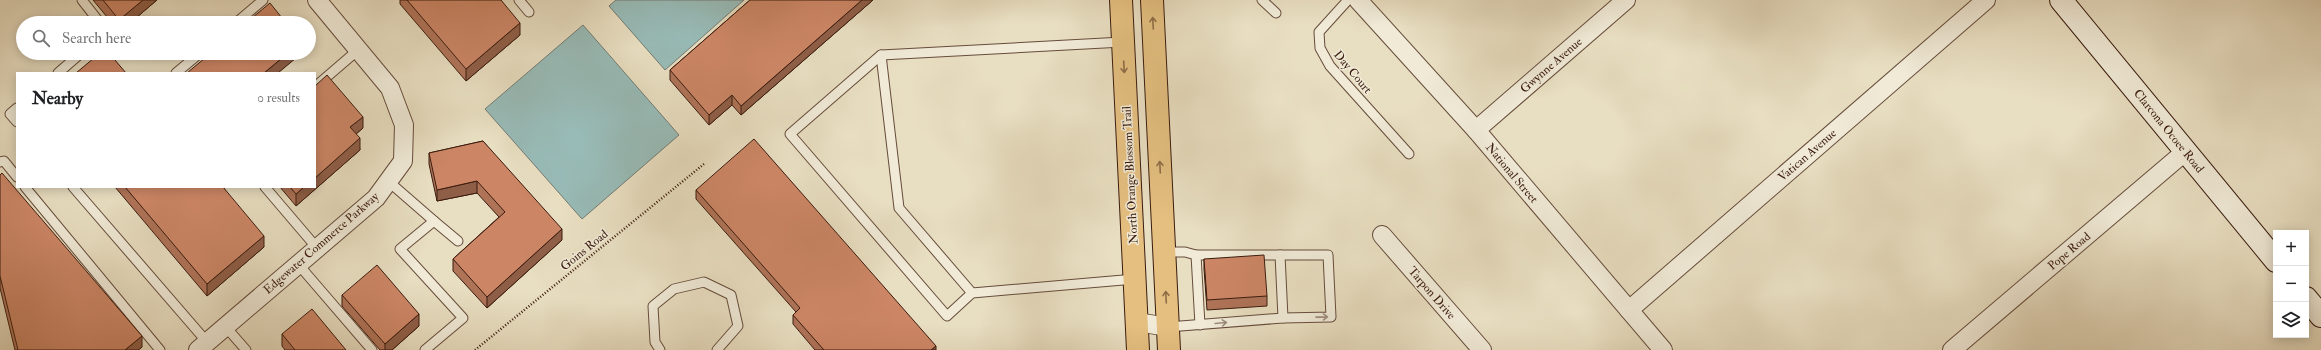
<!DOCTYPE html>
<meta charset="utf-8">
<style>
:root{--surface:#fff;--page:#f6f6f6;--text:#202124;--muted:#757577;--line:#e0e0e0}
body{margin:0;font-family:"IM FELL Double Pica",serif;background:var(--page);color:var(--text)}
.controls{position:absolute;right:12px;bottom:12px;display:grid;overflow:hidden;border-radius:0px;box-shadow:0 2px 10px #0003}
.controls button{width:36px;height:36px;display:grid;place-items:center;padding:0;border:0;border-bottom:1px solid var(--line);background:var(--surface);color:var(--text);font:20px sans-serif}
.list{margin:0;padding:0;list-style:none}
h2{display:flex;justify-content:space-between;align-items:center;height:52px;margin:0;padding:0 16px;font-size:17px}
h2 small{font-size:13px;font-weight:400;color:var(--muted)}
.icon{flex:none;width:22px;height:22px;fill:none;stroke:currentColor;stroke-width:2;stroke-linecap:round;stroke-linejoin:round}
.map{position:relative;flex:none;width:2321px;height:350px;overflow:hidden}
.search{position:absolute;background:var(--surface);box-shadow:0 2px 10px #0003;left:16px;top:16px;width:300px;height:44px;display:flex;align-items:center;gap:10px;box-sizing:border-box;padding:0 14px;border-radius:22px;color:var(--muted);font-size:15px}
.panel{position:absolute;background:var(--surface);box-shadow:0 2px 10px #0003;left:16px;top:72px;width:300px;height:116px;border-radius:0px}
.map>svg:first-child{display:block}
.water{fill:#98bbb7;stroke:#727b73}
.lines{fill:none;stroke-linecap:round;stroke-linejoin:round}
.lane-casing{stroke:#664c3b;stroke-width:11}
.street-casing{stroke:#664c3b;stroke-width:20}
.secondary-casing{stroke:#3a1b0e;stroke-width:24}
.primary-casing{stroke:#3a1b0e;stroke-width:24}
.path{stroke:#3a1b0e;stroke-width:2.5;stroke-dasharray:1 2;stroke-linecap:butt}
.lane{stroke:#f0ead7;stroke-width:9}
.street{stroke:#f0ead7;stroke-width:18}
.secondary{stroke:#f0ead7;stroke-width:22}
.primary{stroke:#e4bf80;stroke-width:22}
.wall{fill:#af7358;stroke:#3a1b0e}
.shaded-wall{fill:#8f5e47;stroke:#3a1b0e}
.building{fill:#cc8666;stroke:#3a1b0e}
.oneway{stroke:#8f6d47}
.oneway2{stroke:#9e8d7d}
.labels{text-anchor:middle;stroke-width:3;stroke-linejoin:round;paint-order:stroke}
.street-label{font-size:12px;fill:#3a1b0e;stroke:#f0ead7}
</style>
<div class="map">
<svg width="2321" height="350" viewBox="0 0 2321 350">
<rect width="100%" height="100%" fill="#e8dec1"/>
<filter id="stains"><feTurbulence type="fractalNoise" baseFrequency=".005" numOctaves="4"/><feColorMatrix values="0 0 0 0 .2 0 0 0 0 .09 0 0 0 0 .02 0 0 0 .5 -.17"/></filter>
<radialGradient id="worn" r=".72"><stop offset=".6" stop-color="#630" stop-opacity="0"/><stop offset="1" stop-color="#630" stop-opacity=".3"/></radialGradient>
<!-- water -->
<g class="water">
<path d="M616,0H744L665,70L609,6Z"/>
<path d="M583,25L679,135L582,219L485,109Z"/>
</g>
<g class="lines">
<!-- lane casing -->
<g class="lane-casing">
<g id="lane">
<path d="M82,0L100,23"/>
<path d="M519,0L529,12"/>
<path d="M1262,0L1276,13"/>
<path d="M1348,0L1319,32L1320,48L1330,66L1409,154"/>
<path d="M236,23L263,0"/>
<path d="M1123,42L881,55L790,134L947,316L972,293L1135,279"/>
<path d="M881,55L899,208L972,293"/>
<path d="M58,73L81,53"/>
<path d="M176,73L200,53"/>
<path d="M315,87L358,50"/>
<path d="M17,108L10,114L17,122"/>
<path d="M0,162L4,161L17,177"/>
<path d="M388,181L434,221L400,249L463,318L425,350"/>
<path d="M25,187L160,350"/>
<path d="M73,187L207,342"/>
<path d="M265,187L317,248"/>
<path d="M434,221L458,241"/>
<path d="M1164,252H1185L1196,255H1328L1331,317L1283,318L1168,327"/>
<path d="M1196,255L1200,325"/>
<path d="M1280,255L1283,318"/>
<path d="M298,264L372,350"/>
<path d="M225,326L246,350"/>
<path d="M660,350L655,342L653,306L674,289L704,282L731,295L738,326L717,350"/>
</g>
</g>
<!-- street casing -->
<g class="street-casing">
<g id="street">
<path d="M1358,0L1476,130L1663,350"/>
<path d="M1476,130L1626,0"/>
<path d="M1382,235L1482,350"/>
<path d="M1629,310L1986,0"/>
<path d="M1137,322L1168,327"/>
<path d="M198,350L376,198L403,161L404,125L390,88L317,0"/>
<path d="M1952,350L2186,151"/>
</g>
</g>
<!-- secondary casing -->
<g class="secondary-casing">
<g id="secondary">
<path d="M2061,0L2276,261"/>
<path d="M2306,298L2321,316"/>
</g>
</g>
<!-- primary casing -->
<g class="primary-casing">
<g id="primary">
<path d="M1121,0L1138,350"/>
<path d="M1152,0L1169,350"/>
</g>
</g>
<!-- path -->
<path class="path" d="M475,350L704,164"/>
<!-- lane -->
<use href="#lane" class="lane"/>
<!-- street -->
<use href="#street" class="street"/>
<!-- secondary -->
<use href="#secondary" class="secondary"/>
<!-- primary -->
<use href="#primary" class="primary"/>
</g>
<!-- wall -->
<g class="wall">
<path d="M93,0H157L130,23H112Z"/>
<path d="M400,0H501L520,35L466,81L400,4Z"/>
<path d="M750,0H873L741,115L732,105L709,125L670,80V70Z"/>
<path d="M315,86L363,128L356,134L360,150L296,206L280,187H315Z"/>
<path d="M483,141L562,240L487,308L453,271V259L499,217L477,193L437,201L429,164V153Z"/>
<path d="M0,175L142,347L138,350H15L0,288Z"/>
<path d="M115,187H223L264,247L207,296Z"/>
<path d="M696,190L936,350H815L793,324V315L796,312L696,199Z"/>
<path d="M1204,259L1267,296V306L1207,310L1204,269Z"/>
<path d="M342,295L419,326L392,350H380L342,306Z"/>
<path d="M282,334L346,350H285L282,346Z"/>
</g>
<!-- shaded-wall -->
<g class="shaded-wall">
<path d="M143,0H157L130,23H119V20Z"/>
<path d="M862,0H873L741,115V106Z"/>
<path d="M520,23V35L466,81V69Z"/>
<path d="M288,53H302L278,73H264Z"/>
<path d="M732,95V105L709,125V115Z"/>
<path d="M363,117V128L350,139V127Z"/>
<path d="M360,138V150L296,206V194L304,187H315V178Z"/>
<path d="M477,181V193L437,201V190Z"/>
<path d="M562,229V240L487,308V297Z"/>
<path d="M264,236V247L207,296V284Z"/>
<path d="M419,314V326L392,350H385V344Z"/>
<path d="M142,336V347L138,350H125Z"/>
<path d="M936,346V350H931Z"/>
</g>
<!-- building -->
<g class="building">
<path d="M103,0H143L119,20Z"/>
<path d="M407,0H501L520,23L466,69Z"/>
<path d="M750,0H862L741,106L732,95L709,115L670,70Z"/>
<path d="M270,3L286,23H246Z"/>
<path d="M100,53H109L126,73H76Z"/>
<path d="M211,53H288L264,73H187Z"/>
<path d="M327,75L363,117L350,127L360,138L315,178V86Z"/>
<path d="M754,139L936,346L931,350H824L793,315L800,308L696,190Z"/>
<path d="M483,141L562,229L487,297L453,259L505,212L477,181L437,190L429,153Z"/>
<path d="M2,173L142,336L125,350H18L0,276V175Z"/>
<path d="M125,187H223L264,236L207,284Z"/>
<path d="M290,187H304L296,194Z"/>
<path d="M1264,255L1267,296L1207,300L1204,259Z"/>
<path d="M377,265L419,314L385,344L342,295Z"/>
<path d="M312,309L346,350H295L282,334Z"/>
</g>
<!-- one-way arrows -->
<defs><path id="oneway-shaft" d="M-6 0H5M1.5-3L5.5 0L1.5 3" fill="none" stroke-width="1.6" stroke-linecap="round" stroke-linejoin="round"/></defs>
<g class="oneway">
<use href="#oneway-shaft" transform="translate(1153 23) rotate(-93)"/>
<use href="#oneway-shaft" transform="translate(1124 67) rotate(87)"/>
<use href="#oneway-shaft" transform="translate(1160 167) rotate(-93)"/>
<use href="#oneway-shaft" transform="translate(1166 297) rotate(-93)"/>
</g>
<g class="oneway2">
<use href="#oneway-shaft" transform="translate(1322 317) rotate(-1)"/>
<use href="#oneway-shaft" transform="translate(1221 323) rotate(-5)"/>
</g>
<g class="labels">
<!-- street labels -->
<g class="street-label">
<text transform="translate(1551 65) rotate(-41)" y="4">Gwynne Avenue</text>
<text transform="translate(1353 72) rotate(50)" y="4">Day Court</text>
<text transform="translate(2169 131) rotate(51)" y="4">Clarcona Ocoee Road</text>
<text transform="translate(1807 155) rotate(-41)" y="4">Vatican Avenue</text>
<text transform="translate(1512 173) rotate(50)" y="4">National Street</text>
<text transform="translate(1130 175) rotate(-93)" y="4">North Orange Blossom Trail</text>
<text transform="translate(321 243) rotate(-41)" y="4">Edgewater Commerce Parkway</text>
<text transform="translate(584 250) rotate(-39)" y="4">Goins Road</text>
<text transform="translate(2069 251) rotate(-40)" y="4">Pope Road</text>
<text transform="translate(1432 293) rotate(49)" y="4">Tarpon Drive</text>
</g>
</g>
<rect width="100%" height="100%" filter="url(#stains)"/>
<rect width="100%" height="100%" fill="url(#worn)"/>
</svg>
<div class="controls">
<button>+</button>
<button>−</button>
<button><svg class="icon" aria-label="layers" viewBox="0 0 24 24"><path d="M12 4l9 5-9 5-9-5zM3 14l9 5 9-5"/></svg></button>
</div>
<div class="search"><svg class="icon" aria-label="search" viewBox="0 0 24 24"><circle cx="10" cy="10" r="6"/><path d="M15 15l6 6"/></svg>Search here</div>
<section class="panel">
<h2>Nearby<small>0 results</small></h2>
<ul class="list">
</ul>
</section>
</div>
